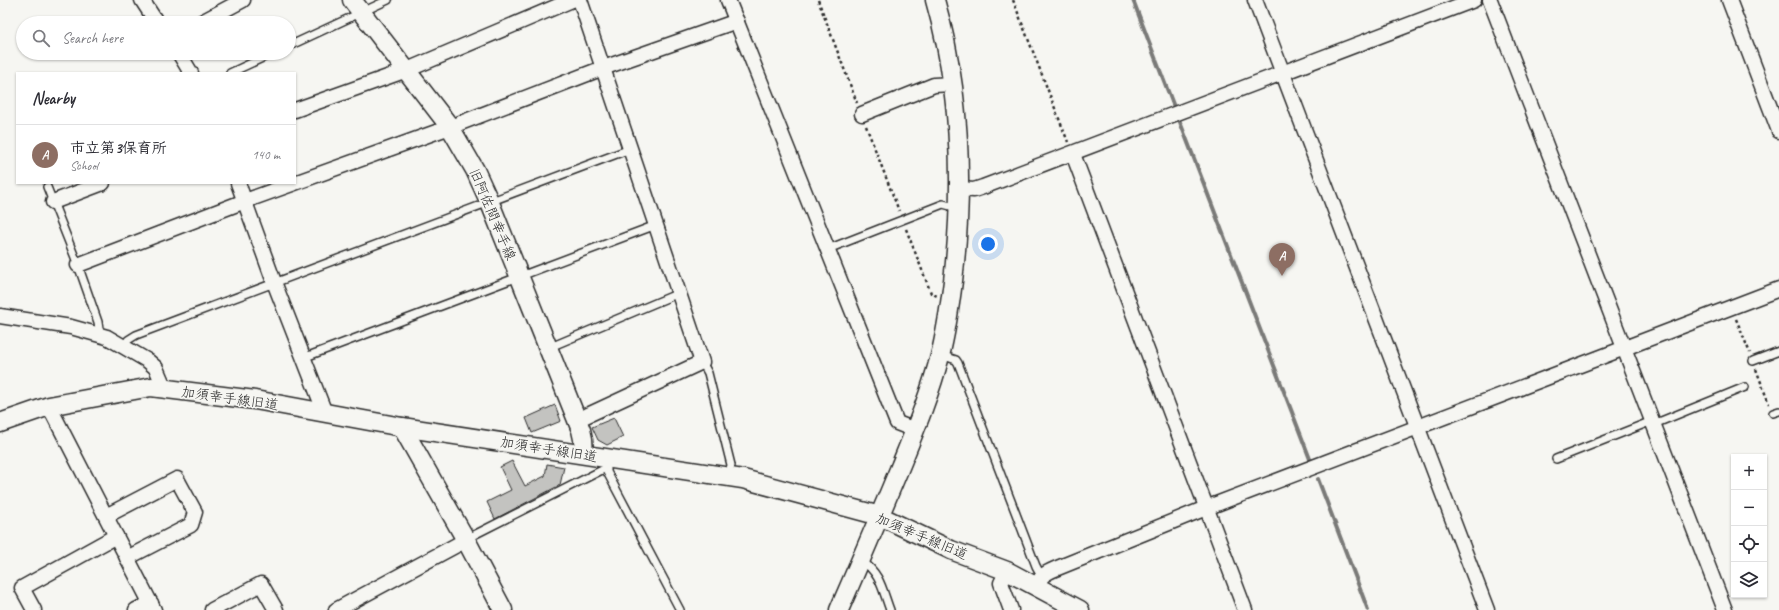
<!DOCTYPE html>
<meta charset="utf-8">
<style>
:root{--surface:#fff;--page:#f2f2f3;--text:#2b2b33;--muted:#7c7c81;--line:#e1e1e2;--accent:#7c3aed}
body{margin:0;font-family:Caveat,"Klee One",sans-serif;background:var(--page);color:var(--text)}
.controls{position:absolute;right:12px;bottom:12px;display:grid;overflow:hidden;border-radius:0px;box-shadow:0 1px 3px #0004}
.controls button{width:36px;height:36px;display:grid;place-items:center;padding:0;border:0;border-bottom:1px solid var(--line);background:var(--surface);color:var(--text);font:20px sans-serif}
.you{position:absolute;left:988px;top:244px;width:14px;height:14px;margin:-10px;border:3px solid #fff;border-radius:50%;background:#1a73e8;box-shadow:0 0 0 6px #1a73e833}
.badge{display:grid;place-items:center;width:26px;height:26px;border-radius:50%;background:var(--accent);color:#fff;font-size:13px;font-weight:700}
.pin{position:absolute;translate:-50% -33px;filter:drop-shadow(0 1px 2px #0008)}
.pin::after{content:'';position:absolute;top:21px;width:14px;height:12px;background:inherit;clip-path:polygon(0 0,100% 0,50% 100%)}
.list{margin:0;padding:0;list-style:none}
h2{display:flex;justify-content:space-between;align-items:center;height:52px;margin:0;padding:0 16px;font-size:17px}
h2 small{font-size:13px;font-weight:400;color:var(--muted)}
.list li{display:grid;grid-template-columns:26px 1fr auto;gap:12px;align-items:center;box-sizing:border-box;height:60px;padding:0 16px;border-top:1px solid var(--line)}
.list b{display:block;font-size:15px;white-space:nowrap}
.list p{margin:0;font-size:13px;white-space:nowrap;color:var(--muted)}
.list em{font-size:13px;font-style:normal;color:var(--muted)}
.icon{flex:none;width:22px;height:22px;fill:none;stroke:currentColor;stroke-width:2;stroke-linecap:round;stroke-linejoin:round}
.map{position:relative;flex:none;width:1779px;height:610px;overflow:hidden}
.search{position:absolute;background:var(--surface);box-shadow:0 1px 3px #0004;left:16px;top:16px;width:280px;height:44px;display:flex;align-items:center;gap:10px;box-sizing:border-box;padding:0 14px;border-radius:22px;color:var(--muted);font-size:15px}
.panel{position:absolute;background:var(--surface);box-shadow:0 1px 3px #0004;left:16px;top:72px;width:280px;height:112px;border-radius:0px}
.map>svg:first-child{display:block}
.lines{fill:none;stroke-linecap:round;stroke-linejoin:round}
.stream{stroke:#7a7a78;stroke-width:4}
.building{fill:#c3c3c0;stroke:#2b2b2b}
.service-casing{stroke:#2b2b2b;stroke-width:10}
.minor-casing{stroke:#2b2b2b;stroke-width:17}
.tertiary-casing{stroke:#2b2b2b;stroke-width:21}
.path{stroke:#2b2b2b;stroke-width:2.5;stroke-dasharray:3 3;stroke-linecap:butt}
.service{stroke:#f6f6f2;stroke-width:7}
.minor{stroke:#f6f6f2;stroke-width:14}
.tertiary{stroke:#f6f6f2;stroke-width:18}
.labels{text-anchor:middle;stroke-width:3;stroke-linejoin:round;paint-order:stroke}
.street-label{font-size:14px;fill:#2b2b2b;stroke:#f6f6f2}
</style>
<div class="map">
<svg width="1779" height="610" viewBox="0 0 1779 610">
<rect width="100%" height="100%" fill="#f6f6f2"/>
<filter id="ink" filterUnits="userSpaceOnUse"><feTurbulence type="fractalNoise" baseFrequency=".025" numOctaves="2"/><feDisplacementMap in="SourceGraphic" scale="8" xChannelSelector="R" yChannelSelector="G"/><feConvolveMatrix kernelMatrix="1 2 1 2 8 2 1 2 1" color-interpolation-filters="sRGB"/></filter>
<g filter="url(#ink)">
<g class="lines">
<!-- stream -->
<g class="stream">
<path d="M1133,0L1174,107"/>
<path d="M1180,122L1310,459"/>
<path d="M1318,479L1368,610"/>
</g>
</g>
<!-- building -->
<g class="building">
<path d="M555,405L561,421L532,433L526,418Z"/>
<path d="M614,418L623,437L607,445L598,440L592,427Z"/>
<path d="M512,461L525,486L545,476L547,464L564,467L560,485L495,519L487,502L511,490L500,467Z"/>
</g>
<g class="lines">
<!-- service casing -->
<g class="service-casing">
<g id="service">
<path d="M289,46L388,0"/>
<path d="M230,73L273,53"/>
<path d="M47,187L78,265L98,322L99,329L97,333"/>
<path d="M828,249L943,204L958,208"/>
<path d="M124,346L128,340L136,335L630,149"/>
<path d="M548,348L679,293"/>
<path d="M941,355L956,360L958,363L1036,566L1042,577"/>
<path d="M303,358L656,225"/>
<path d="M1753,361L1779,351"/>
<path d="M702,362L708,373L731,465L728,477"/>
<path d="M1773,413L1779,411"/>
<path d="M1654,424L1745,387"/>
<path d="M607,458V472L680,610"/>
<path d="M1556,459L1652,421"/>
<path d="M466,539L606,468"/>
<path d="M861,560C881,574 882,589 890,610"/>
</g>
</g>
<!-- minor casing -->
<g class="minor-casing">
<g id="minor">
<path d="M142,0L157,23"/>
<path d="M728,0L897,423L915,430"/>
<path d="M1255,0L1487,610"/>
<path d="M1490,0L1725,610"/>
<path d="M1729,0L1779,131"/>
<path d="M200,23L243,0"/>
<path d="M179,53L191,73"/>
<path d="M295,110L407,70L572,0"/>
<path d="M862,114L934,85L952,84"/>
<path d="M1073,154L1245,610"/>
<path d="M238,183L274,282L325,413"/>
<path d="M960,189L974,190L983,187L1474,0"/>
<path d="M53,202L103,183"/>
<path d="M78,265L245,201L450,127L603,68L737,21"/>
<path d="M0,316L71,327L107,337L148,361L156,368L165,389"/>
<path d="M49,406L154,610"/>
<path d="M577,420L702,362L580,0"/>
<path d="M106,516L177,479L195,512L191,525L127,558"/>
<path d="M1007,571L1001,583L1011,610"/>
<path d="M1038,586C1039,576 1046,573 1055,569L1206,508L1779,289"/>
<path d="M34,610L22,588L116,536"/>
<path d="M136,610L151,603"/>
<path d="M212,610L261,584L276,610"/>
<path d="M336,610L466,540"/>
</g>
</g>
<!-- tertiary casing -->
<g class="tertiary-casing">
<g id="tertiary">
<path d="M352,0L450,127L475,170L490,203L581,430L583,439L584,454"/>
<path d="M0,423L49,406L151,387L255,400L402,427L743,479L880,516L951,550L1007,571L1080,610"/>
<path d="M402,427L466,540L503,610"/>
<path d="M839,610C860,562 880,515 900,467C915,430 930,394 940,356C946,332 950,305 953,281C964,187 961,91 935,0"/>
</g>
</g>
<!-- path -->
<g class="path">
<path d="M818,0L857,103"/>
<path d="M1013,0L1068,142"/>
<path d="M866,126L899,211"/>
<path d="M906,229L931,293L937,296"/>
<path d="M1736,319L1750,353"/>
<path d="M1756,369L1769,404"/>
</g>
<!-- service -->
<use href="#service" class="service"/>
<!-- minor -->
<use href="#minor" class="minor"/>
<!-- tertiary -->
<use href="#tertiary" class="tertiary"/>
</g>
</g>
<g class="labels">
<!-- street labels -->
<g class="street-label">
<text transform="translate(493 214) rotate(67)" y="5">旧阿佐間幸手線</text>
<text transform="translate(230 398) rotate(8)" y="5">加須幸手線旧道</text>
<text transform="translate(549 449) rotate(9)" y="5">加須幸手線旧道</text>
<text transform="translate(922 536) rotate(23)" y="5">加須幸手線旧道</text>
</g>
</g>
</svg>
<div class="controls">
<button>+</button>
<button>−</button>
<button><svg class="icon" aria-label="locate" viewBox="0 0 24 24"><circle cx="12" cy="12" r="6"/><path d="M12 2v4M12 18v4M2 12h4M18 12h4"/></svg></button>
<button><svg class="icon" aria-label="layers" viewBox="0 0 24 24"><path d="M12 4l9 5-9 5-9-5zM3 14l9 5 9-5"/></svg></button>
</div>
<div class="you"></div>
<div class="pin badge" style="left:1282px;top:276px;background:#8d6e63">A</div>
<div class="search"><svg class="icon" aria-label="search" viewBox="0 0 24 24"><circle cx="10" cy="10" r="6"/><path d="M15 15l6 6"/></svg>Search here</div>
<section class="panel">
<h2>Nearby<small></small></h2>
<ul class="list">
<li><span class="badge" style="background:#8d6e63">A</span><div><b>市立第3保育所</b><p>School</p></div><em>140 m</em></li>
</ul>
</section>
</div>
